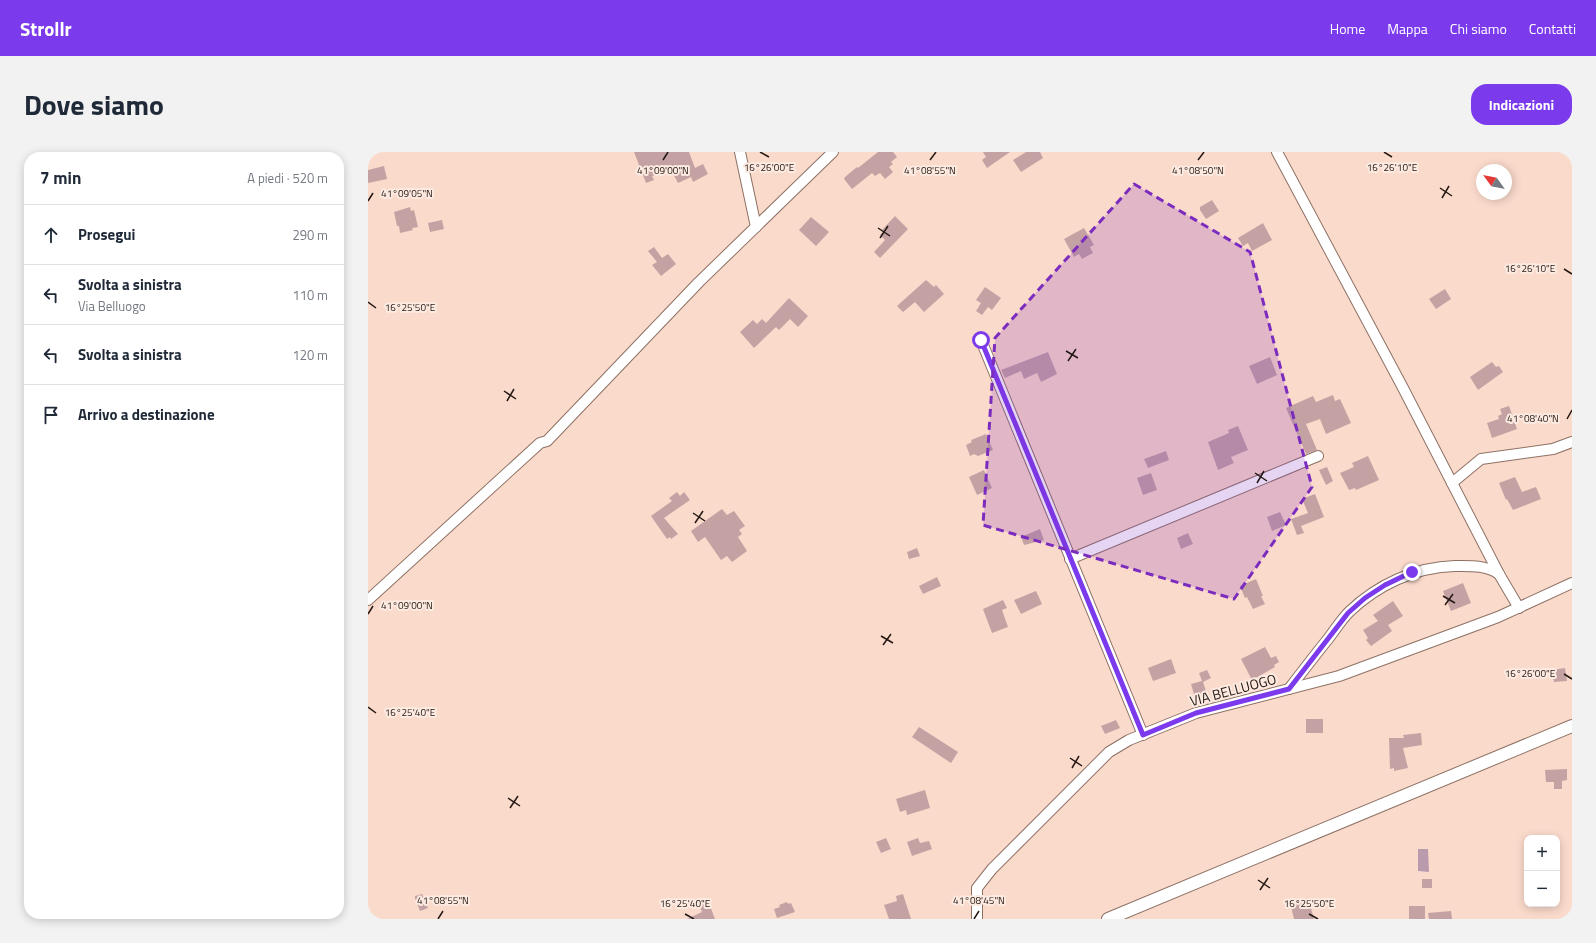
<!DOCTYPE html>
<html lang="it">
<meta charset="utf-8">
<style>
:root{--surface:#fff;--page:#f2f2f3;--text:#1f2937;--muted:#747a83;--line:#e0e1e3;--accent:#7c3aed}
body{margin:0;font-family:"Titillium Web",sans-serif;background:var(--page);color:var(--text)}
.controls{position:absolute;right:12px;bottom:12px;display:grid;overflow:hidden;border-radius:8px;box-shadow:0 2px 10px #0003}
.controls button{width:36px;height:36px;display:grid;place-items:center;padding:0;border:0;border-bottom:1px solid var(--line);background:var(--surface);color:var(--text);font:20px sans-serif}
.compass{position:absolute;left:1108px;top:12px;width:36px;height:36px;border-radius:50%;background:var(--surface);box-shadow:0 2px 10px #0003;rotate:303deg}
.stop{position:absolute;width:12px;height:12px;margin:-9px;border:3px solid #7c3aed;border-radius:50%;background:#fff}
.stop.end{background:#7c3aed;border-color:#fff;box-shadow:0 1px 4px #0008}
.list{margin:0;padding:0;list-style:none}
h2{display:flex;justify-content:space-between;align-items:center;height:52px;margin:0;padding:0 16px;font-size:17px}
h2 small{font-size:13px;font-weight:400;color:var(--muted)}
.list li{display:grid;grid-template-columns:26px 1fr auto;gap:12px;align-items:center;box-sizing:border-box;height:60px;padding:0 16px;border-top:1px solid var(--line)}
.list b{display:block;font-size:15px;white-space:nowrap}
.list p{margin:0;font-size:13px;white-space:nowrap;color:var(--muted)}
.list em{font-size:13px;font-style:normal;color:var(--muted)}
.icon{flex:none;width:22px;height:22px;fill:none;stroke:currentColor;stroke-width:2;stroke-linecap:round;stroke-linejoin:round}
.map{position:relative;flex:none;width:1204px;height:767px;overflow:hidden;border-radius:16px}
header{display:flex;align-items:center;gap:24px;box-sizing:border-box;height:56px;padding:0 20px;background:var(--accent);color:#fff}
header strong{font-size:19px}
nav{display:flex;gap:22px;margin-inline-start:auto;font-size:14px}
.intro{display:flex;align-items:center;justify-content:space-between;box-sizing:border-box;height:96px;padding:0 24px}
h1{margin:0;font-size:28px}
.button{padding:10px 18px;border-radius:16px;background:var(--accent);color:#fff;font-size:14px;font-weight:700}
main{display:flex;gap:24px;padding:0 24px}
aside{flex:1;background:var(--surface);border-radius:16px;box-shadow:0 2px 10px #0003}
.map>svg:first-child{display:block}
.water{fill:#ba9aad}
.building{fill:#c4a2a4}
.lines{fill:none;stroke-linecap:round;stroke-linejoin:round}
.minor-casing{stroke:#8d7164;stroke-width:12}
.major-casing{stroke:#8d7164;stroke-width:14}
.minor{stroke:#fff;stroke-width:10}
.major{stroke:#fff;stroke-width:12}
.route{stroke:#7c3aed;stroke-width:5}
.marked{fill:#7b2cbf;fill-opacity:0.2;stroke:#7b2cbf;stroke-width:3;stroke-dasharray:8 5;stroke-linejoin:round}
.ticks{fill:none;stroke:#231813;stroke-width:1.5}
.labels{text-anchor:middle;stroke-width:4;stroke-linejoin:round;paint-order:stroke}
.street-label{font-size:14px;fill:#231813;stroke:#fdeae1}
.ticks-label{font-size:10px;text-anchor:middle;fill:#231813;stroke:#fdeae1;stroke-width:4;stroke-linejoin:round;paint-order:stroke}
</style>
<header>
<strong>Strollr</strong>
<nav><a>Home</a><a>Mappa</a><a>Chi siamo</a><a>Contatti</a></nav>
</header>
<div class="intro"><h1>Dove siamo</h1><a class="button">Indicazioni</a></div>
<main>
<aside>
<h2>7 min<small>A piedi · 520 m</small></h2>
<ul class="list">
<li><svg class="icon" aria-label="ahead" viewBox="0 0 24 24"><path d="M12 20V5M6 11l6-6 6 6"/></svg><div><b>Prosegui</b></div><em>290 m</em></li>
<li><svg class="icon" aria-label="left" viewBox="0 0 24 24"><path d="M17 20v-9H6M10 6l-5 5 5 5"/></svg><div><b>Svolta a sinistra</b><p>Via Belluogo</p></div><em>110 m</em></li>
<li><svg class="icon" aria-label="left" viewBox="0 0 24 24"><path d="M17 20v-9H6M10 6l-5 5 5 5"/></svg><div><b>Svolta a sinistra</b></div><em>120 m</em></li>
<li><svg class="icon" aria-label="arrive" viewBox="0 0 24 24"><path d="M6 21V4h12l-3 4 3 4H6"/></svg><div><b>Arrivo a destinazione</b></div></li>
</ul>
</aside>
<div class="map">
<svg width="1204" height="767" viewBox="0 0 1204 767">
<rect width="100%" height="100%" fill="#fadacb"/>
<!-- water -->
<path class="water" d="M1050,697H1060L1061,720L1050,719Z"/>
<!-- building -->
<g class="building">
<path d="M266,0H321L327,16L335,12L340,22L325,30L323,25L310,31L303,18L284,24L286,28L278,31Z"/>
<path d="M510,0H525L529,5L523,10L525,12L521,15L525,20L517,27L512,21L507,24L504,21L484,37L476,27L477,25L489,15L490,16Z"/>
<path d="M615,0H642L619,16L614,8L618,5Z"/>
<path d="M658,0H672L675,6L653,20L645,8Z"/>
<path d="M16,14L19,27L0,31V18Z"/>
<path d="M844,48L851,59L838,67L832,58V55Z"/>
<path d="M42,55L43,59L46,58L50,75L44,76L45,78L32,81L31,74H29L26,60Z"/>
<path d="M527,64L540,77L512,106L506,100L517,88L512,83L516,79L514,78Z"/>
<path d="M443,65L461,80L448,94L431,78Z"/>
<path d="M74,68L76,77L62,80L60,71Z"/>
<path d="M895,71L904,88L884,99L880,91L875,94L870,86Z"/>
<path d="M716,76L726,93L722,95L725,101L714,107L711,102L706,105L696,87Z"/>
<path d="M286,95L294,106L300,102L308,112L293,124L284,113L289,110L280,99Z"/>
<path d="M558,128L566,135L568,133L576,142L556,160L547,150L535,160L529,154Z"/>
<path d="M617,135L633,146L624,158L620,155L614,163L608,159L613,151L608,148Z"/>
<path d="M1077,137L1083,147L1068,157L1061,147Z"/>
<path d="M421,146L440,164L430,175L422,167L411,178L408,175L386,196L372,180L385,168L389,172L394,167L398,171Z"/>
<path d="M680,200L689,222L673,230L669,221L656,227L653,219L637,226L633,218Z"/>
<path d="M902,205L909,223L889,232L881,214Z"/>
<path d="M1124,210L1128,215L1131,214L1135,220L1110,238L1102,225Z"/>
<path d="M965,243L967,249L972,247L983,271L958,282L952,267L938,272L949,298L938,302L918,256L945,244L948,250Z"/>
<path d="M1141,254L1149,277L1124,286L1119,271L1131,267L1130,264L1134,262L1132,257Z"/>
<path d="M870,274L880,298L863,305L866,311L850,318L840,290L861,281L860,278Z"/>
<path d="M618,282L625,298L610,304L606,302L602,304L598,293L604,290L603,288Z"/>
<path d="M798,299L801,308L780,316L776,307Z"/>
<path d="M1000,304L1011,328L988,338L987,336L981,338L972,321L986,315L984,311Z"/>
<path d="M959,315L965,329L958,333L951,318Z"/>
<path d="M616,318L624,336L609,343L601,325Z"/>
<path d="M783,321L789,338L775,343L769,326Z"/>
<path d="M1147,325L1154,340L1168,335L1173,347L1145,358L1139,347L1138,348L1131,331Z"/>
<path d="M309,340L312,344L316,340L322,348L296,366L310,382L303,387L302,385L299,387L283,364L304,349L301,346Z"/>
<path d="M947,342L956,365L933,374L936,381L929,383L923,367L940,361L934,347Z"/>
<path d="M354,357L359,363L366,359L377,374L371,378L374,382L370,385L379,399L364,410L359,404L353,408L337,385L330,390L323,379Z"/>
<path d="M912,360L918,373L904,379L899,365Z"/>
<path d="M672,377L676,388L656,393L653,385Z"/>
<path d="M820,381L825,392L813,397L809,386Z"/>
<path d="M549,396L552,404L541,407L539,400Z"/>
<path d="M569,425L573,434L555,442L551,434Z"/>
<path d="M888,427L895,444H893L897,452L885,457L879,445L877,446L872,434Z"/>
<path d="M1095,431L1103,451L1083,459L1075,439Z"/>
<path d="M668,439L674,452L653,462L646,448Z"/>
<path d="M635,448L639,456L634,458L640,475L624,481L615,457Z"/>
<path d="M1025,449L1035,464L1020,473L1024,479L1003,494L998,488L1000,486L995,478L1010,469L1005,463Z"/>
<path d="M897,495L903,506L908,504L911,510L906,513L907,515L884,528L873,507Z"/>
<path d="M803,507L808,521L785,529L780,516Z"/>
<path d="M1197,516L1199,529L1186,530L1184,518Z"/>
<path d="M839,518L843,526L835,530L840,545L828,549L823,532L834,529L831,521Z"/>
<rect x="938" y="567" width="17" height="14"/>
<path d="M748,568L752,576L737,582L733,574Z"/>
<path d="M551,575L590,600L583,611L544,585Z"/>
<path d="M1053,581L1054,593L1035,596L1040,616L1026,619V616L1022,617L1021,586H1036L1035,583Z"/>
<path d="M1199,617V628L1194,629V637H1186V630H1178L1177,618Z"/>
<path d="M557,638L562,656L539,663L538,658L532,660L528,647Z"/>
<path d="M518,686L523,697L513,701L508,690Z"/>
<path d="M550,686L552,691L561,689L564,697L544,704L539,690Z"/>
<rect x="1054" y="727" width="10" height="9"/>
<path d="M54,742L60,756L52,759L47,746V744Z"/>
<path d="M535,742L543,767H521L516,753L529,749L528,744Z"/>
<path d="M339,746L347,767H319L334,760L330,750Z"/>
<path d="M940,746L946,767H926L922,750Z"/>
<path d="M419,750L420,752L423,751L427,760L409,766L406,757L412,755L411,753Z"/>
<rect x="1041" y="754" width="16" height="13"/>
<path d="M1083,759L1084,767H1061L1060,761Z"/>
</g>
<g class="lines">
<!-- minor casing -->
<g class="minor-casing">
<g id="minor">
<path d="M372,0L388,75"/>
<path d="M909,0L1034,234L1131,422L1151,456"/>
<path d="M613,188L775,583"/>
<path d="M1084,331L1113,307L1185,297L1204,290"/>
<path d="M702,407L950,304"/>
<path d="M0,448L172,291L179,289L331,130L465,0"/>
<path d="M921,537C934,520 947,503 960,487C967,478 973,468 981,460C1009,433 1047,415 1087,414C1102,414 1118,413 1131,422"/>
<path d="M609,767V736L624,717L741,600L761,588L828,561L971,524L1130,465L1204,431"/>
</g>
</g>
<!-- major casing -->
<g class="major-casing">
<path id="major" d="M740,767L1204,574"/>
</g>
<!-- minor -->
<use href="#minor" class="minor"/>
<!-- major -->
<use href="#major" class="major"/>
</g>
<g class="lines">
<!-- route -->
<path class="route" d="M613,188L775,583L828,561L921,537L980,461L997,446L1017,433L1044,420"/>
</g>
<!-- marked area -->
<path class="marked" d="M766,32L882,100L944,335L866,447L615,373L627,186Z"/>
<!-- ticks -->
<path class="ticks" d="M392,0L401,5M1016,0L1024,5M295,8L300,0M562,8L568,0M830,8L836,0M1072,36L1084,44M1074,46L1081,34M0,49L5,41M510,76L522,84M512,86L520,74M1196,117L1204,122M0,150L8,156M698,199L710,206M700,209L708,197M136,239L148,247M139,249L146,237M1199,267L1204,258M887,321L899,329M889,331L896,319M325,361L337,369M327,371L335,359M1075,444L1087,451M1077,453L1085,442M0,462L5,454M513,484L525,491M515,493L523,482M1196,522L1204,527M0,555L8,561M702,606L714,614M704,616L711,604M140,646L152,654M142,656L150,644M890,728L902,736M892,738L900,726M317,762L326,767M941,762L950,767M70,767L75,759M606,767L611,759"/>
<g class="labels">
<!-- street labels -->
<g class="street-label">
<text transform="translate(865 538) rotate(-15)" y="5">VIA BELLUOGO</text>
</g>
</g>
<g class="ticks-label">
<text x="1024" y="19">16°26'10"E</text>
<text x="401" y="19">16°26'00"E</text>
<text x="295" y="22">41°09'00"N</text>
<text x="562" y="22">41°08'55"N</text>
<text x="830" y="22">41°08'50"N</text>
<text x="39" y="45">41°09'05"N</text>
<text x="1162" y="120">16°26'10"E</text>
<text x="42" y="159">16°25'50"E</text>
<text x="1165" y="270">41°08'40"N</text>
<text x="39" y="457">41°09'00"N</text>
<text x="1162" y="525">16°26'00"E</text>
<text x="42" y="564">16°25'40"E</text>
<text x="75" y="752">41°08'55"N</text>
<text x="611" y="752">41°08'45"N</text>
<text x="317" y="755">16°25'40"E</text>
<text x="941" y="755">16°25'50"E</text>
</g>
</svg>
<div class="controls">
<button>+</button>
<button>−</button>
</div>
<svg class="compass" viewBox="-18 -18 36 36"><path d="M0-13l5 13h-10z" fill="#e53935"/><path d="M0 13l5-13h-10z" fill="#747a83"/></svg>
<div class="stop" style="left:613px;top:188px"></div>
<div class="stop end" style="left:1044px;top:420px"></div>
</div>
</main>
